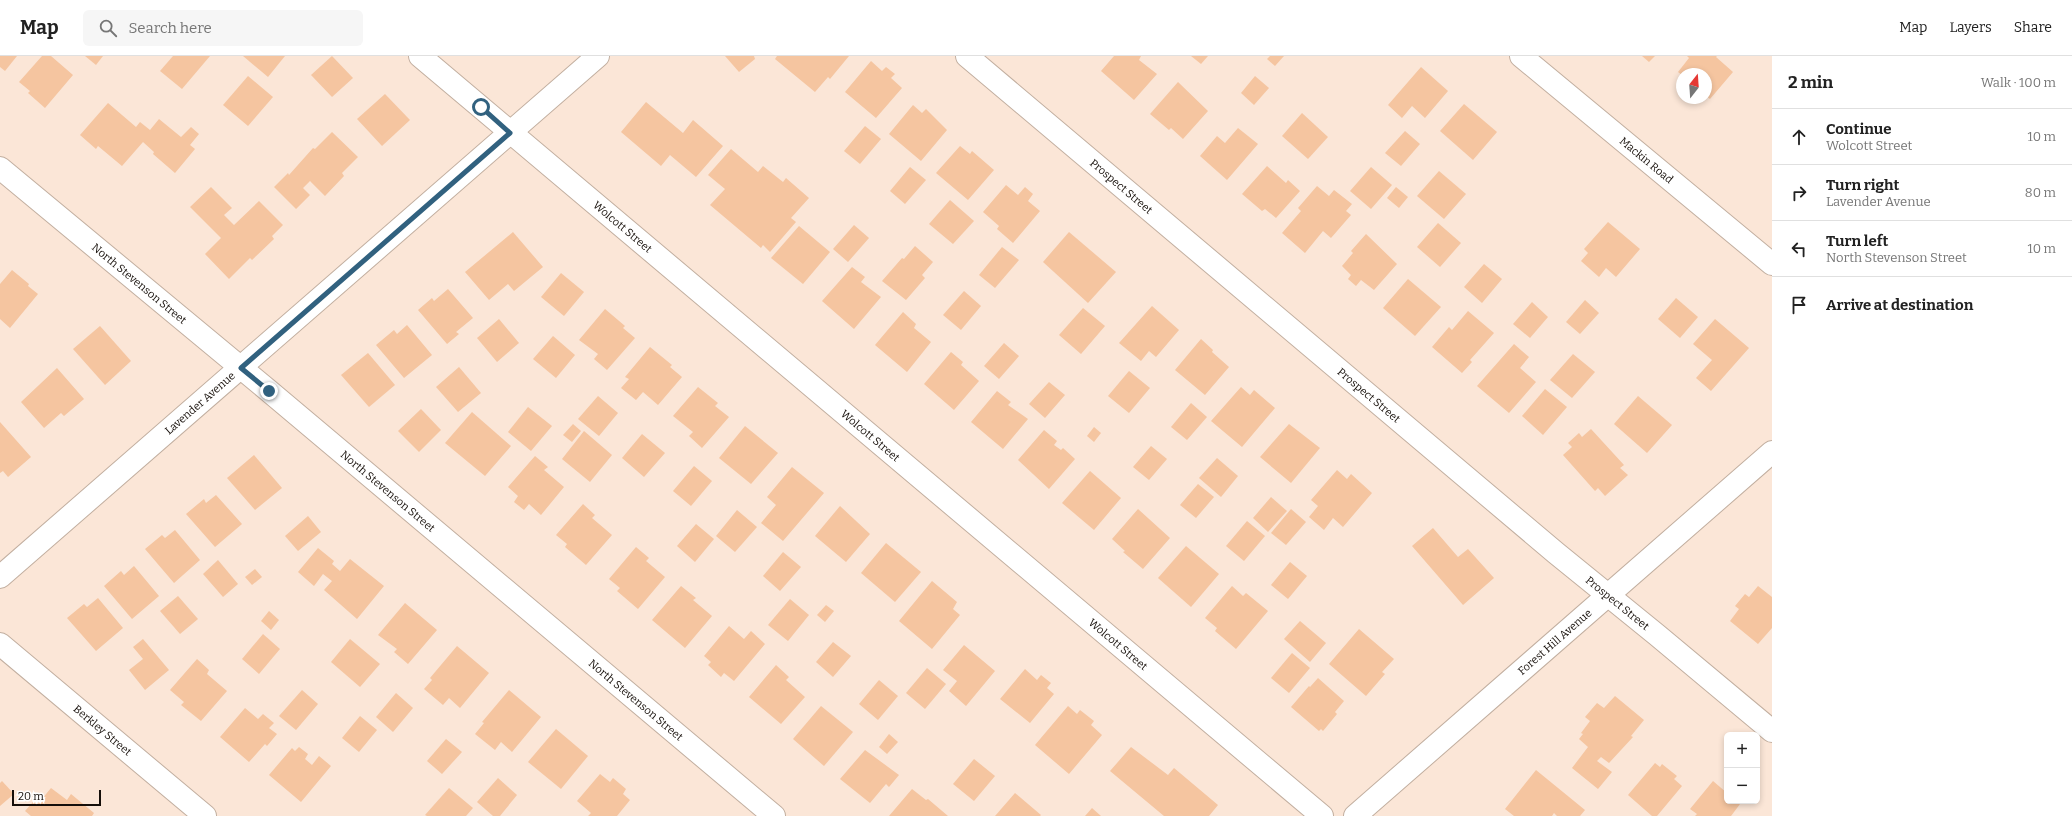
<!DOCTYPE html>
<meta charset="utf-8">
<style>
:root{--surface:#fff;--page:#f6f6f6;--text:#222;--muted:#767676;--line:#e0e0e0}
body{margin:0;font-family:Bitter,serif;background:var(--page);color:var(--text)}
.controls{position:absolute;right:12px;bottom:12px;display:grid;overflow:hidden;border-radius:6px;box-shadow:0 2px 6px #0003}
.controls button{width:36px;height:36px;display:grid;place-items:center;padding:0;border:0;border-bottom:1px solid var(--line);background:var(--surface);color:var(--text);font:20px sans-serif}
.compass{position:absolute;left:1676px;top:12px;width:36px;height:36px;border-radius:50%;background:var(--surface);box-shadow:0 2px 6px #0003;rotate:17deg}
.scale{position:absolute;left:12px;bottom:10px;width:89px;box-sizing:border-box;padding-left:4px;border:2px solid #150e09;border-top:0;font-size:11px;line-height:14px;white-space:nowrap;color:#150e09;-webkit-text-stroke:3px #fff;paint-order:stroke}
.stop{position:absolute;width:12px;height:12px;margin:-9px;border:3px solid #31617f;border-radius:50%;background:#fff}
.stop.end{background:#31617f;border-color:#fff;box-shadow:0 1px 4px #0008}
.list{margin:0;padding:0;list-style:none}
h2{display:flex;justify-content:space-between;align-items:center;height:52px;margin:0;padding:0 16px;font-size:17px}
h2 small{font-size:13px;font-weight:400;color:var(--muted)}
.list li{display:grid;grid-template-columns:26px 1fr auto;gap:12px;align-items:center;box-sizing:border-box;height:56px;padding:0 16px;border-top:1px solid var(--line)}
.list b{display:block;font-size:15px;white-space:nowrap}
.list p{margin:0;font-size:13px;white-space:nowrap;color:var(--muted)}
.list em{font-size:13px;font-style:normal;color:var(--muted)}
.icon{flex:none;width:22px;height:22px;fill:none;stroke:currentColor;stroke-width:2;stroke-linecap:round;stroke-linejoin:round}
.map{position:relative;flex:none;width:1772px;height:760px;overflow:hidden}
header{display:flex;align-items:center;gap:24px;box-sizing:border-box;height:56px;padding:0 20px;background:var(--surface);border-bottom:1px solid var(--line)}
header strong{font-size:19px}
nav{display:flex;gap:22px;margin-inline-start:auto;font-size:14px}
.search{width:280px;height:36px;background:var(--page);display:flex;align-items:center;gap:10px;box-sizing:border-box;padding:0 14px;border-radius:6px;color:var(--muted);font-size:15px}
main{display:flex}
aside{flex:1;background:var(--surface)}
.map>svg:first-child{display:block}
.building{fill:#f5c5a0}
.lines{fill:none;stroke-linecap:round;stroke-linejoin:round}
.minor-casing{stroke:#c2afa0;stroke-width:24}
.minor{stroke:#fff;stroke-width:22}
.route{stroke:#31617f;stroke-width:5}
.labels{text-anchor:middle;stroke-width:3.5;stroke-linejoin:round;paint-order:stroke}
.street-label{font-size:11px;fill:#150e09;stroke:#fff}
</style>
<header>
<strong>Map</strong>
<div class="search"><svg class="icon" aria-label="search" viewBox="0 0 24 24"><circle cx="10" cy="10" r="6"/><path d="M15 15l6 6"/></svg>Search here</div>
<nav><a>Map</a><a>Layers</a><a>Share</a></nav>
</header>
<main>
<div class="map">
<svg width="1772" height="760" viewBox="0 0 1772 760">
<rect width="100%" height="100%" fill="#fbe6d7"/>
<!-- building -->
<g class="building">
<path d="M0,0H17L5,15L0,11Z"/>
<path d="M42,0H51L73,19L45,52L28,37L30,35L19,26Z"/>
<path d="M85,0H103L96,9Z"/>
<path d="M173,0H210L182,33L160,15Z"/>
<path d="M243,0H285L268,21Z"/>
<path d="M332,0L353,22L332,41L311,19Z"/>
<path d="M725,0H754L755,3L739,16Z"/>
<path d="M777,0H849L830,23L828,21L815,36L775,3Z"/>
<path d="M1114,0H1141L1139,4L1157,18L1134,44L1101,15Z"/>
<path d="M1191,0H1208L1201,8Z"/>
<path d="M1270,0H1284L1275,10L1267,3Z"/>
<path d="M1642,0H1655L1649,6Z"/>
<path d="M1687,0H1717L1716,1L1733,16L1710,43L1706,40V18L1682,19L1678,16L1689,2Z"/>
<path d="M871,5L882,15L886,11L895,18L891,22L902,32L876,62L845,36Z"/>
<path d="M1421,11L1448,35L1425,62L1412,50L1402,62L1388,49Z"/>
<path d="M248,20L273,41L248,70L223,49Z"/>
<path d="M1255,20L1269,32L1254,49L1241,37Z"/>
<path d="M1178,26L1208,55L1183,83L1171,72L1169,74L1150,58Z"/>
<path d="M385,38L410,64L382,90L357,63Z"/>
<path d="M646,46L683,77L693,64L723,90L696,121L670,99L661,110L621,76Z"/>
<path d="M108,47L136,71L140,66L150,74L159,63L181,81L191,71L199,78L190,89L195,93L175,117L153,98L154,96L143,86L122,110L98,90L96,93L80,79Z"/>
<path d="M1464,48L1497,76L1473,104L1440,75Z"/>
<path d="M913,49L922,57L926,53L947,74L921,105L889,78Z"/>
<path d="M1302,57L1328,81L1308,103L1282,80Z"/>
<path d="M865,70L881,83L860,108L844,95Z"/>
<path d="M1238,72L1258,88L1227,124L1200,100L1217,80L1225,87Z"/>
<path d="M1405,75L1420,88L1401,110L1385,97Z"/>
<path d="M332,76L358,101L342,117L344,120L325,140L310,125L303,132L310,139L296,153L274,131L288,117L289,119L313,92L315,93Z"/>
<path d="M960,90L970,98L972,95L994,114L968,144L936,117Z"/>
<path d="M731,93L758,116L763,110L783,126L786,122L809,142L791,162L796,166L770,196L763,189L761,192L710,149L725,133L708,119Z"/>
<path d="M1267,110L1286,127L1288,124L1300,135L1276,162L1265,153L1262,155L1242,138Z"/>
<path d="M910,111L926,124L905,148L890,135Z"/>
<path d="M1371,111L1392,129L1371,153L1350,135Z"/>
<path d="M1439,115L1466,138L1444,163L1417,140Z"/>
<path d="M1006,129L1018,139L1025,131L1033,138L1028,145L1040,155L1013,187L997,173L999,170L983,156Z"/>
<path d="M1317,130L1329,140L1334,134L1352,148L1346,155L1351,159L1331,182L1323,175L1305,197L1282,177L1301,155L1298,152Z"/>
<path d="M211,131L232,152L224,159L234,169L259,145L283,169L272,180L274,183L252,204L250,202L229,223L205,198L221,182L190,151Z"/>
<path d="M1396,131L1408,141L1399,152L1387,142Z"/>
<path d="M950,144L974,165L953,188L929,168Z"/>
<path d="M1608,166L1640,193L1616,221L1606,212L1599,221L1581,205L1588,197L1584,193Z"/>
<path d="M1438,167L1461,187L1440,211L1417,191Z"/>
<path d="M854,169L869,182L848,206L833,193Z"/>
<path d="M799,170L830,196L803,228L771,202Z"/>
<path d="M513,176L543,211L514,235L508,228L489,244L465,216Z"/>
<path d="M1069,176L1116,216L1088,247L1043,206Z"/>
<path d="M1366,178L1397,208L1374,234L1361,224L1356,230L1348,223L1351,219L1342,210L1353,197L1351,195Z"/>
<path d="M915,190L933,206L922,219L925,222L906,244L882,225L902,202L904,203Z"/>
<path d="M1002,191L1019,204L995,232L979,219Z"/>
<path d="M1484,208L1502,223L1482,247L1464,231Z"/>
<path d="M852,211L865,221L861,226L881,241L854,273L822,245Z"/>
<path d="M12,214L29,228L28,230L38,238L10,272L0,263V228Z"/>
<path d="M561,217L584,236L564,260L541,241Z"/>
<path d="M1408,223L1441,251L1415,280L1383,252Z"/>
<path d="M448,233L473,262L456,276L459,278L447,288L418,254L432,242L434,245Z"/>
<path d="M964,235L981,250L961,274L943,259Z"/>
<path d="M1676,242L1698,261L1680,282L1658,263Z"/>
<path d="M1585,244L1599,257L1580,278L1566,266Z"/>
<path d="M1532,246L1548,261L1530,282L1513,268Z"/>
<path d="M1152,250L1179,274L1156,301L1149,295L1141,305L1119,287Z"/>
<path d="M1083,252L1105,270L1081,298L1059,279Z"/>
<path d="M605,253L625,270L623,272L635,282L607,314L594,303L598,298L579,284Z"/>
<path d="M1468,255L1494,277L1470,304L1472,306L1462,317L1432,291L1449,271L1452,274Z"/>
<path d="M903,256L916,268L914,272L931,286L907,316L875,289Z"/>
<path d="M499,263L519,287L497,306L477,282Z"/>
<path d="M1715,263L1749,292L1711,335L1696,322L1712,304L1693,288Z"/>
<path d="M407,269L432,299L404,322L376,289L394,274L397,278Z"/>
<path d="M100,270L131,305L105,329L73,293Z"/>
<path d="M553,280L575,299L556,322L533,303Z"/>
<path d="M1201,283L1213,294L1212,296L1229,311L1205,339L1175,314Z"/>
<path d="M1004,287L1019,300L999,323L984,310Z"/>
<path d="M1514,288L1529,301L1520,312L1536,326L1509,357L1477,330Z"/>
<path d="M650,291L672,309L670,311L682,321L658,349L643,336L636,344L621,332L629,323L625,321Z"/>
<path d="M951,296L963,306L961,309L979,325L954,354L924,328Z"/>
<path d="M368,297L395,329L369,351L341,319Z"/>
<path d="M1573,298L1595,316L1572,342L1550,324Z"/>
<path d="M459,311L481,337L458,356L436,331Z"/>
<path d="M57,312L84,343L64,360L61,357L44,372L21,346Z"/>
<path d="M1129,315L1150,332L1129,357L1108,340Z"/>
<path d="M1049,326L1065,339L1045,362L1029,348Z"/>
<path d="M698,331L718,347L715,350L729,361L702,392L689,380L693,376L673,360Z"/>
<path d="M1241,331L1250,339L1254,334L1275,352L1242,391L1211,365Z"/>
<path d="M1545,333L1567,351L1543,379L1522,360Z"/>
<path d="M997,335L1011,346L1008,349L1028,363L1003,393L971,366Z"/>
<path d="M598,340L618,357L599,380L578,363Z"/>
<path d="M1638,340L1672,369L1647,397L1614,368Z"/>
<path d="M1191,347L1207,361L1187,384L1171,371Z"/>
<path d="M528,351L552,370L531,395L508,376Z"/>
<path d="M421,353L441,374L419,396L398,375Z"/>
<path d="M472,356L511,390L485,420L445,387Z"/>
<path d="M0,366L31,401L8,421L3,415L0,417Z"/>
<path d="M573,368L581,375L572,386L563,379Z"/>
<path d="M1289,368L1320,392L1291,427L1260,401Z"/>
<path d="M745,370L778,397L751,428L719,402Z"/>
<path d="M1094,371L1101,377L1094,386L1087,380Z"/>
<path d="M1591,373L1624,409L1620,412L1628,419L1605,440L1598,432L1595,435L1563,399L1572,391L1568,387L1579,377L1582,381Z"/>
<path d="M1044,374L1057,385L1054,389L1061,394L1063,392L1075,403L1049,433L1018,404Z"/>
<path d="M584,375L612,399L590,426L562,403Z"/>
<path d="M642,378L665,397L644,421L622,402Z"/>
<path d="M1151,390L1167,403L1149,424L1133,411Z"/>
<path d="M254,399L282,432L255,454L227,422Z"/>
<path d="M535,400L548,411L544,414L564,431L541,459L529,448L524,454L514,446L518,440L508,431Z"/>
<path d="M1217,402L1238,420L1221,441L1199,422Z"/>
<path d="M694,410L712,425L691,450L673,435Z"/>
<path d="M792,411L824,437L783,485L761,467L776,449L767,441Z"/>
<path d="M1337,414L1347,423L1351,418L1372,437L1343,471L1333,462L1324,474L1309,461L1318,450L1311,444Z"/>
<path d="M1090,415L1121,442L1094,474L1062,447Z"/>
<path d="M1198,428L1214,441L1196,462L1180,449Z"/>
<path d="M216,439L242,468L215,491L186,458L204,443L206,447Z"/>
<path d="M1271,441L1287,455L1268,476L1253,462Z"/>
<path d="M583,448L595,459L592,462L612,479L586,509L565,491L567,488L556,479Z"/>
<path d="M840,450L870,478L846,506L815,480Z"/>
<path d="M1138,453L1170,482L1143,513L1123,496L1125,495L1112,483Z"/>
<path d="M1291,453L1306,466L1286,489L1271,477Z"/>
<path d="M737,454L757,471L735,496L716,480Z"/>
<path d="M308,460L321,476L298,495L285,480Z"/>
<path d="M1247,465L1265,480L1244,505L1226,490Z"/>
<path d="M696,468L714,483L695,506L677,490Z"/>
<path d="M1433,472L1458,501L1468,493L1494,522L1463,549L1412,490Z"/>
<path d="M175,474L200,504L174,527L145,493L162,479L165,482Z"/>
<path d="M886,487L921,516L895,546L861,517Z"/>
<path d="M1186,490L1219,518L1191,551L1158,522Z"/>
<path d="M636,491L649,502L646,505L665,521L638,553L617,535L620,532L609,523Z"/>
<path d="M318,492L334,505L332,508L340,515L350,503L384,530L357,563L324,534L332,525L323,518L314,530L298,516Z"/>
<path d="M783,496L801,511L780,535L763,520Z"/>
<path d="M218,504L238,528L223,541L203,518Z"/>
<path d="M1290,506L1307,520L1288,543L1271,529Z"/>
<path d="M134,510L159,540L132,563L104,530L121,515L124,519Z"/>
<path d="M255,513L262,521L252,529L245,521Z"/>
<path d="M932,525L957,546L953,553L960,559L932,593L899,565Z"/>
<path d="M681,530L696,542L693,544L712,560L685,592L652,564Z"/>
<path d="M1232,530L1243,540L1246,537L1268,555L1236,593L1215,575L1217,572L1205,562Z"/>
<path d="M1758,530L1772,541V572L1758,588L1730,565L1739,553L1735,550L1745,538L1749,541Z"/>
<path d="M178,540L198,563L180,578L160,555Z"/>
<path d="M98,542L123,572L96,595L67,562L84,548L87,551Z"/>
<path d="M790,543L809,559L788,585L768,569Z"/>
<path d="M405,547L437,574L408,608L394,596L397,593L378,579Z"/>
<path d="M826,549L834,555L825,566L817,559Z"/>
<path d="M269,555L279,564L271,574L261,565Z"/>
<path d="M1300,565L1326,587L1310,606L1284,583Z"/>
<path d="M729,570L744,583L751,575L765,588L734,625L724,617L721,621L708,609L711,606L704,600Z"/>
<path d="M1359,573L1394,603L1382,616L1385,618L1366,640L1329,608Z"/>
<path d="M263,578L280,593L259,618L242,603Z"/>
<path d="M143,583L169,614L145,634L129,614L143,603L133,591Z"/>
<path d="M350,583L380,608L360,631L331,606Z"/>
<path d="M833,586L851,600L833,621L816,606Z"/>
<path d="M964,589L995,615L966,650L949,635L957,625L943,614Z"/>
<path d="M457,590L489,617L460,652L449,642L443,649L424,633L432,624L430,622Z"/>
<path d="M1292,597L1310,612L1289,637L1271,622Z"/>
<path d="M197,603L209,614L207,618L227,635L201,665L181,649L184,646L170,634Z"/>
<path d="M776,609L789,621L786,624L805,641L781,668L749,641Z"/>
<path d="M927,612L946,628L925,653L906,637Z"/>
<path d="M1025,613L1037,624L1041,619L1051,627L1047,632L1054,638L1030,667L1000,643Z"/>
<path d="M1318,622L1344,645L1335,656L1337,658L1323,675L1321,673L1319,675L1291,651L1309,630L1310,631Z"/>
<path d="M879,624L898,640L878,664L859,648Z"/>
<path d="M302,634L318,648L296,674L279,660Z"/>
<path d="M509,634L541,661L512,696L501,686L495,694L475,678L484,667L482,666Z"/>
<path d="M396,637L413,652L393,676L376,661Z"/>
<path d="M1615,640L1644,664L1631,680L1633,681L1609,707L1601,701L1597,705L1612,716L1598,733L1572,712L1588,691L1579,683L1583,678L1581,677L1590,665L1585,661L1597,647L1604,652Z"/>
<path d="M821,650L853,676L824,710L793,683Z"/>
<path d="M1068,650L1077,658L1080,654L1094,665L1091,669L1102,679L1069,718L1035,689Z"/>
<path d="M245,652L258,663L263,658L274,667L269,672L277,678L267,690L265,688L249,706L220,681Z"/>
<path d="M360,660L377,674L359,696L342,682Z"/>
<path d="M556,673L588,700L561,733L528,706Z"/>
<path d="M889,678L898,686L887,698L879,691Z"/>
<path d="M446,683L462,696L442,718L427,705Z"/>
<path d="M299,691L308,698L305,703L312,709L319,700L331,710L301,746L269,719L292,692L295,695Z"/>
<path d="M1131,691L1168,719L1174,712L1218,749L1209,760H1164L1110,715Z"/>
<path d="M865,694L899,719L889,731L886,728L870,747L840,723Z"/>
<path d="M974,703L995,720L974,745L953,728Z"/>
<path d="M1655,707L1660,711L1662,708L1677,720L1674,723L1682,730L1657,760H1652L1628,739Z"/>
<path d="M1536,714L1585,754L1580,760H1557L1554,757L1552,760H1514L1505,753Z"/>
<path d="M600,718L610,726L613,722L626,733L623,738L630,744L617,760H588L591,757L577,745Z"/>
<path d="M498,722L517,739L500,760H493L477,746Z"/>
<path d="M2,725L14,738L0,750V727Z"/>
<path d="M1713,725L1727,737V745H1737L1740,748L1731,760H1695L1697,758L1690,753Z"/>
<path d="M51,732L67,744L71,738L94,757L92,760H31L25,755L33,746L37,749Z"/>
<path d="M449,732L473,752L466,760H427L425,759Z"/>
<path d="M912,733L926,744L928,743L948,760H889Z"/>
<path d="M1015,737L1041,759L1040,760H995Z"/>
<path d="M1092,752L1101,760H1085Z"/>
</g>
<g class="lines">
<!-- minor casing -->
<g class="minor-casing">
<g id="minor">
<path id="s1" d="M420,0L1322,760"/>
<path id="s2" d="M967,0L1556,497L1657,579L1772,675"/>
<path id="s3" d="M1521,0L1772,208"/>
<path id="s4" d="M0,112L269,335L774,760"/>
<path id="s5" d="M0,521L598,0"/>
<path id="s6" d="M0,588L205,760"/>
<path id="s7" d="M1355,760L1772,396"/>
</g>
</g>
<!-- minor -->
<use href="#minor" class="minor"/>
</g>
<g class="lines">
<!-- route -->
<path class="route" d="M269,335L241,312L510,77L481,51"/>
</g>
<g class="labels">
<!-- street labels -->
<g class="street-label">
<text dy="4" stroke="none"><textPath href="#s3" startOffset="163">Mackin Road</textPath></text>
<text dy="4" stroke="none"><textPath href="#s2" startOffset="202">Prospect Street</textPath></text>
<text dy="4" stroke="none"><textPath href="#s1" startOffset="265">Wolcott Street</textPath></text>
<text dy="4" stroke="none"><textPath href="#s4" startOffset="181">North Stevenson Street</textPath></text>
<text dy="4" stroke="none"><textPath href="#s2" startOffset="526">Prospect Street</textPath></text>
<text dy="4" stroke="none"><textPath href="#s5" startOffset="265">Lavender Avenue</textPath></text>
<text dy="4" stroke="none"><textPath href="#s1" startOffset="589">Wolcott Street</textPath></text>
<text dy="4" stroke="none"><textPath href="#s4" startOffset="505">North Stevenson Street</textPath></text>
<text dy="4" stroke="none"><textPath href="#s2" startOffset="850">Prospect Street</textPath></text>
<text dy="4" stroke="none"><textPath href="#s7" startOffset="265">Forest Hill Avenue</textPath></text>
<text dy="4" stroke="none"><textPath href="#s1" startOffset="913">Wolcott Street</textPath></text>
<text dy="4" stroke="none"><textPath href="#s4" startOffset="829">North Stevenson Street</textPath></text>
<text dy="4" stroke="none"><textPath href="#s6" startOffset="134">Berkley Street</textPath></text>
</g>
</g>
</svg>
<div class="controls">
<button>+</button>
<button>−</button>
</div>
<svg class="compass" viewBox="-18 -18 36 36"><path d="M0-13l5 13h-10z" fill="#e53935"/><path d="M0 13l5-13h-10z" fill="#767676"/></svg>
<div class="scale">20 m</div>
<div class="stop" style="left:481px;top:51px"></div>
<div class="stop end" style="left:269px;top:335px"></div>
</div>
<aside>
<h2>2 min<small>Walk · 100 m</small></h2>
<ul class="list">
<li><svg class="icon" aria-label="ahead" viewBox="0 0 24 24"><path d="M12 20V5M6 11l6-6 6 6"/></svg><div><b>Continue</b><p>Wolcott Street</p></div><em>10 m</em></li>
<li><svg class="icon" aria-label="right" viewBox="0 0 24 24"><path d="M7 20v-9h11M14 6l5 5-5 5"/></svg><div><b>Turn right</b><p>Lavender Avenue</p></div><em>80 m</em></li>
<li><svg class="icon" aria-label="left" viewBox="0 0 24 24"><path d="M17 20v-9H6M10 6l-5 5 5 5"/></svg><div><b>Turn left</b><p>North Stevenson Street</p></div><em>10 m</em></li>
<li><svg class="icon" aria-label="arrive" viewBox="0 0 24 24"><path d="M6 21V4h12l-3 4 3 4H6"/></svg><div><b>Arrive at destination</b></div></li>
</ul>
</aside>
</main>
